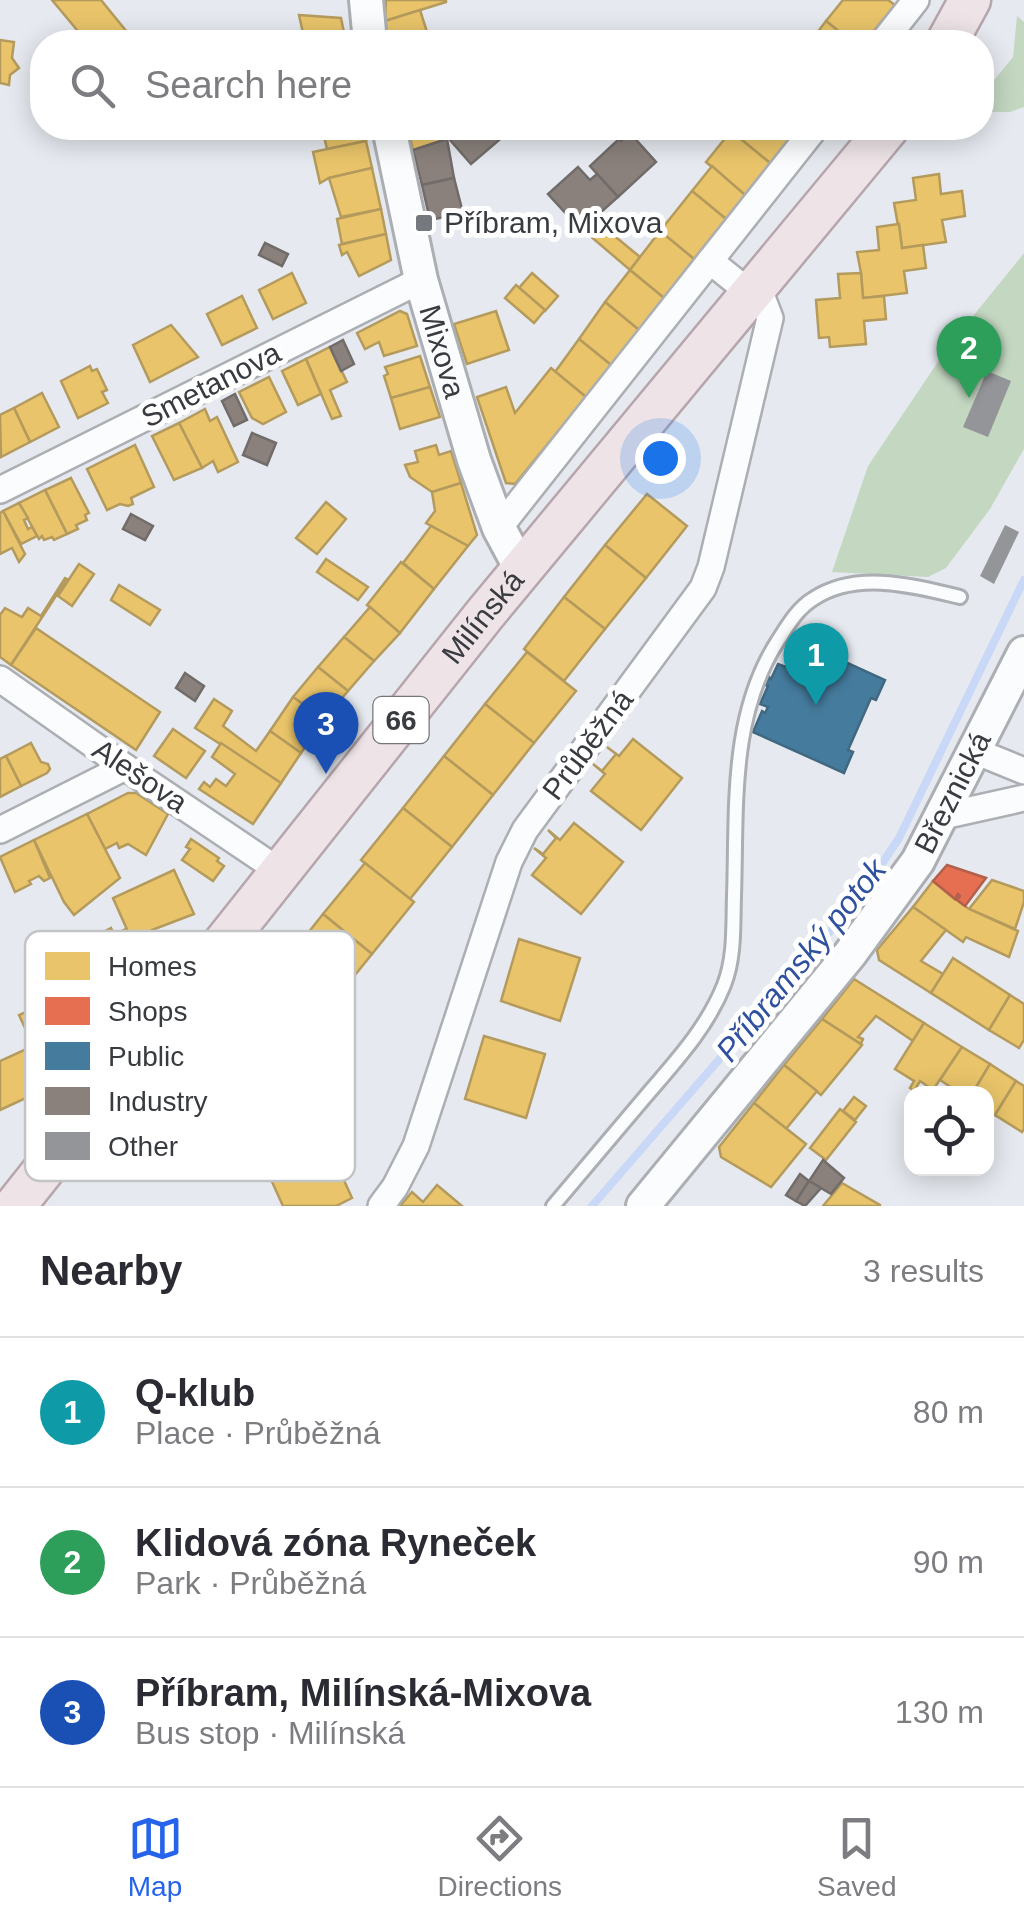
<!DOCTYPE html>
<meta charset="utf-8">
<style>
:root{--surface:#fff;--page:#f2f2f3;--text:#2b2b33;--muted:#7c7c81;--line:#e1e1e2;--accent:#2563eb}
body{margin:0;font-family:Arial,sans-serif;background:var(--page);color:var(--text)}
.controls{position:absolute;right:30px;bottom:30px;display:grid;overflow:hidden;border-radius:20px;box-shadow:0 5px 25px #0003}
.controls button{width:90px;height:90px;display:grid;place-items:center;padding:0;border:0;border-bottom:2px solid var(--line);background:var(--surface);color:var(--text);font:50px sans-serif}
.you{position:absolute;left:660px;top:458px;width:35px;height:35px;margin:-25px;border:8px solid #fff;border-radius:50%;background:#1a73e8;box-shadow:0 0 0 15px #1a73e833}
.badge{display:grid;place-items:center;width:65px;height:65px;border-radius:50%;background:var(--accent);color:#fff;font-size:32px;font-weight:700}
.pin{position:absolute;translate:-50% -82px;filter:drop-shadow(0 2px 5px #0008)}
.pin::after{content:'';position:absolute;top:52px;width:35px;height:30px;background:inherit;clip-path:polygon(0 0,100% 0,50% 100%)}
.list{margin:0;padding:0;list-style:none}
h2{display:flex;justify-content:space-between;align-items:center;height:130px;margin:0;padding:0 40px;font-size:42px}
h2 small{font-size:32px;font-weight:400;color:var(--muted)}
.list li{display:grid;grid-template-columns:65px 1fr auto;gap:30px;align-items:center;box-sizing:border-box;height:150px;padding:0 40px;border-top:2px solid var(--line)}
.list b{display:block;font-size:38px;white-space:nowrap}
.list p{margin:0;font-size:32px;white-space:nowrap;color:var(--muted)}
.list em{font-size:32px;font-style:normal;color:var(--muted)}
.icon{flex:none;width:55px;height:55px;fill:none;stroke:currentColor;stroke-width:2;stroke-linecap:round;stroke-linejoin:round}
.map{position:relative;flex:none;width:1024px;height:1206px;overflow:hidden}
.search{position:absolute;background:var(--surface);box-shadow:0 5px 25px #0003;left:30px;right:30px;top:30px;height:110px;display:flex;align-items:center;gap:25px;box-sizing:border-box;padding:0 35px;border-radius:40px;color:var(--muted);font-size:38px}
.sheet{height:580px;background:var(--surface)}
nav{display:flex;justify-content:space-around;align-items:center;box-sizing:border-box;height:140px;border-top:2px solid var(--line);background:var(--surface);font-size:28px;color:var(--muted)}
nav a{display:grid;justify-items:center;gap:5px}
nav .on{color:var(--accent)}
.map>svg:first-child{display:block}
.green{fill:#c3d7c1}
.homes{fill:#e9c46a;stroke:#b49b5d;stroke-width:2.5}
.shops{fill:#e76f51;stroke:#b25f4c;stroke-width:2.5}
.public{fill:#457b9d;stroke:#416881;stroke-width:2.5}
.industry{fill:#8a817c;stroke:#716c6a;stroke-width:2.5}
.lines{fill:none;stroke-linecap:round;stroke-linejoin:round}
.stream{stroke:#c8d8f6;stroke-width:8}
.building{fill:#949599}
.service-casing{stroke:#abaeb2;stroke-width:18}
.minor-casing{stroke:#abaeb2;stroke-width:30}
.tertiary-casing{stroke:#abaeb2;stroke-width:38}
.primary-casing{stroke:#b6a6ac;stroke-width:45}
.service{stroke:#fbfcfd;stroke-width:12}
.minor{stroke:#fbfcfd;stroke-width:25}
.tertiary{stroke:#fbfcfd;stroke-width:32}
.primary{stroke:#eee4e7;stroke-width:40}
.poi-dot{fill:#75787d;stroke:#fff;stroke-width:4}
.labels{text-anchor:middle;stroke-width:10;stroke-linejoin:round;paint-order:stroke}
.shield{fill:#fff;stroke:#747679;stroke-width:2.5}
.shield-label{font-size:28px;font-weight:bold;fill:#383b3f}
.poi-label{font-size:30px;fill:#383b3f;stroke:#fff;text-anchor:start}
.street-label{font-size:30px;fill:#383b3f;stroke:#fff}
.water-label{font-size:32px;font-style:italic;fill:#2f519e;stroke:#fff}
.key{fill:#fff;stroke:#c3c4c5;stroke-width:2.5}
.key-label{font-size:28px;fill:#383b3f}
</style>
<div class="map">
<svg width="1024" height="1206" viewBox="0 0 1024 1206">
<rect width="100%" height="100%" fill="#e6eaf0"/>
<!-- green -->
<g class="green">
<path d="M1017,16L1024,22V107L1010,112H982V95L1013,57Z"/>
<path d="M1024,253V449L990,509L946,568L928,577L832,572L868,466L948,347Z"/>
</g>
<!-- homes -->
<g class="homes">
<path d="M52,0H101L127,32L113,42H87Z"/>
<path d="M386,0H446V2L385,21Z"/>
<path d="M843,0H888L895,5L865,42H852L826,21Z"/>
<path d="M420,10L429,38L416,42H389L385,21Z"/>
<path d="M299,15L341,18L346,42H305Z"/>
<path d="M826,21L852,42H810Z"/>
<path d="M0,40L14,42L12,58L19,68L10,75L9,85L0,83Z"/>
<path d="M322,128H363L366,141L327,149Z"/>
<path d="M408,128H448L449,132L454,130L455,134L450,138L413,150Z"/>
<path d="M743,128H793L796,130L770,163L736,135Z"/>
<path d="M731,131L770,163L745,195L706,162Z"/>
<path d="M366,141L372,168L329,178L320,183L313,152Z"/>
<path d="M712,166L745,195L726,219L692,191Z"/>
<path d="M372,168L381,209L341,217L329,178Z"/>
<path d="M939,174L941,194L962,191L965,216L942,220L946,242L902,248L894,203L916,200L913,178Z"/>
<path d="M692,191L726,219L694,259L660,231Z"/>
<path d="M381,209L386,234L342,244L337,219Z"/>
<path d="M594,219L640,257L630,270L582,229Z"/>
<path d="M899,224L902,248L923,245L926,268L904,271L907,293L863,298L861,273L857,252L879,250L877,227Z"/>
<path d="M660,231L694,259L664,298L630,270Z"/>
<path d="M386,234L391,260L359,276L347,252L342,255L339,245Z"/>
<path d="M630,270L664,298L639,330L605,302Z"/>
<path d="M292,273L306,303L273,319L259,290Z"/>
<path d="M532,273L558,296L545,311L519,288Z"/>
<path d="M861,273L863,298L884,296L886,319L864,321L866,344L830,347L829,337L819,338L816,300L840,298L838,274Z"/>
<path d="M516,285L545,310L534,323L505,298Z"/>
<path d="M242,296L257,328L222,345L207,314Z"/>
<path d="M605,302L639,330L611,365L579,339Z"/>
<path d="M400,311L407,314L417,346L384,356L379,342L365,349L357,333Z"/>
<path d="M496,311L509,350L467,364L454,324Z"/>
<path d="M171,325L198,357L150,382L133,345Z"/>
<path d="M579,339L611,365L586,397L555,372Z"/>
<path d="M330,347L347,382L330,390L341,416L332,419L306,359Z"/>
<path d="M420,356L430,387L391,398L384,376L388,374L385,367Z"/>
<path d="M306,359L321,394L298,405L282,371Z"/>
<path d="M90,366L92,371L97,369L107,390L102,392L108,403L78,418L61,381Z"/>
<path d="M551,368L586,397L515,484L506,483L477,397L506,387L515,413Z"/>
<path d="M269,377L286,412L263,424L252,418L239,392Z"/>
<path d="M430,387L440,417L400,429L391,398Z"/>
<path d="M42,393L59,427L30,442L14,408Z"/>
<path d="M14,408L30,442L1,457L0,415Z"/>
<path d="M205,409L210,421L217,417L238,462L218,472L213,461L202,468L179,423Z"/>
<path d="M179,423L202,468L174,480L152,436Z"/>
<path d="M135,445L154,487L131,498L133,504L128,506L120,504L107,510L87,469Z"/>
<path d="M436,445L439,455L451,451L461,483L432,492L410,477L405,465L418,462L415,451Z"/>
<path d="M71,478L89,513L85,515L87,520L76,525L78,529L67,534L45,490Z"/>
<path d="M461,483L477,535L468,546L426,523L435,511L432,492Z"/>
<path d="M45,490L67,534L54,540L52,537L44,540L42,536L39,539L19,503Z"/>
<path d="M647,494L687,526L646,578L605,545Z"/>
<path d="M326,502L346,519L317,554L296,538Z"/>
<path d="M19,503L28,518L24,520L28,529L32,527L37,536L21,544L3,511Z"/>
<path d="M3,511L25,554L19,562L12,548L0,554V513Z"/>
<path d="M431,526L468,546L434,589L403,563Z"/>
<path d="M605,545L646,578L605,629L564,597Z"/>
<path d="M326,559L368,587L358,600L317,572Z"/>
<path d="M401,562L434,589L400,633L367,605Z"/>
<path d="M79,564L94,574L72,606L58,596Z"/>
<path d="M65,578L67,579L11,665L0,657V615L5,608L22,617L28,608L41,616Z"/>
<path d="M119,585L160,610L150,625L111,600Z"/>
<path d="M564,597L605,629L564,681L524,649Z"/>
<path d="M370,607L400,633L374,661L344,637Z"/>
<path d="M36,628L160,712L136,750L11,665Z"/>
<path d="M344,637L374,661L348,691L318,667Z"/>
<path d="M527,652L576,691L534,743L485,704Z"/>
<path d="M318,667L348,691L324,719L293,697Z"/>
<path d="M293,697L324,719L301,753L270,731Z"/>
<path d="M214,699L232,711L223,726L256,751L270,731L301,753L281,783L195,728Z"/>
<path d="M485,704L534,743L493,795L444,756Z"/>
<path d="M173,729L205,751L186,778L154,756Z"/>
<path d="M633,739L682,778L641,830L591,791L605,774L593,764L602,771L616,754L607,747L619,756Z"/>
<path d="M31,743L41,762L48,764L50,769L47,773L21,786L6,756Z"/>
<path d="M221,743L281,783L253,824L199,789L204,782L210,787L216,779L226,786L235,774L212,757Z"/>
<path d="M6,756L21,786L0,797V759Z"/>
<path d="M444,756L493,795L452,847L403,808Z"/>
<path d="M128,793H136L168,814L146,855L128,844L119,848L117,843L105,849L87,814Z"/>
<path d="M403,808L452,847L410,899L361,860Z"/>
<path d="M87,814L120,878L74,915L64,902L34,840Z"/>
<path d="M574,823L623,862L581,914L532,875L546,858L534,848L543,854L556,838L548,830L560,840Z"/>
<path d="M191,839L219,858L217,861L224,866L213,881L182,860L190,849L186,847Z"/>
<path d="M34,840L50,878L44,881L39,876L29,881L31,884L15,892L0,857Z"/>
<path d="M365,863L414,902L372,954L323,914Z"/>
<path d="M174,870L194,914L152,930L154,934L133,943L113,898Z"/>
<path d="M992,880L1024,891V902L1015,929L969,909Z"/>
<path d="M933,881L955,899L958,894L960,896L957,900L969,909L1018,931L1009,957L966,937L963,942L913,907Z"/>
<path d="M913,907L946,930L921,961L943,974L931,993L879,960L877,950Z"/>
<path d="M323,914L372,954L330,1006L281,967Z"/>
<path d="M111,928L114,934L126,929L146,970L124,980L128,989L121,992L117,983L85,998L66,956L98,941L96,936Z"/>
<path d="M519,939L580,958L560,1021L501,1001Z"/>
<path d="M953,958L1010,995L989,1030L931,993Z"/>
<path d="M854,979L924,1023L913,1041L876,1016L858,1037L863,1039L861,1044L822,1019Z"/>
<path d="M80,987L99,1029L38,1056L19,1015Z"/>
<path d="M1010,995L1024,1004V1040L1019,1048L989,1030Z"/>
<path d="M822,1019L862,1045L821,1095L784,1065Z"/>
<path d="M924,1023L962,1047L933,1090L920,1081L914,1091L910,1088L914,1081L895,1069Z"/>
<path d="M484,1036L545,1054L526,1118L465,1099Z"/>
<path d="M33,1046L52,1086L0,1110V1061Z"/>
<path d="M962,1047L990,1064L972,1094H961L940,1080Z"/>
<path d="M990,1064L1016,1081L995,1115L986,1110V1094H972Z"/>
<path d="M784,1065L817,1091L786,1129L754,1103Z"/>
<path d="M1016,1081L1024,1086V1129L1022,1132L995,1115Z"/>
<path d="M854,1097L866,1106L855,1120L843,1111Z"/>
<path d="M754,1103L806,1144L771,1187L721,1157L719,1147Z"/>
<path d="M840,1109L856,1122L826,1160L810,1148Z"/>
<path d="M328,1145L352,1198L336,1206H283L268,1173L289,1164L290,1168L309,1159L308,1155Z"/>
<path d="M842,1183L880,1205V1206H823Z"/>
<path d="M437,1185L462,1206H400L412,1192L423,1202Z"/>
</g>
<!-- shops -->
<path class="shops" d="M947,865L986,878L965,906L957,900L960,896L958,894L955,899L933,881Z"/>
<!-- public -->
<path class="public" d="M795,639L885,680L876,700L871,698L848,750L853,752L844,773L753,732L762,711L765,713L768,707L760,704L768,686L765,685L769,677L771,679L778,664L786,667L788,661L786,660Z"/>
<!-- industry -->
<g class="industry">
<path d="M465,128H513L471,164L450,140Z"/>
<path d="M630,133L656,162L618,197L590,166L619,139L621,141Z"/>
<path d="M447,139L454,178L422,185L413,150Z"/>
<path d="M578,167L590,180L597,174L618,197L581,230L548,194Z"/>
<path d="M454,178L463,213L430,220L422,185Z"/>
<path d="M265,243L288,254L282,266L259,255Z"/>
<path d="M343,340L354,364L341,371L330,347Z"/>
<path d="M235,394L247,420L234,426L222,401Z"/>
<path d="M252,433L276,443L267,465L243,455Z"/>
<path d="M131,514L153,526L145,540L123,529Z"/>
<path d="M185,673L204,686L195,701L176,688Z"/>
<path d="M823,1160L844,1178L831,1194L809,1181Z"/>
<path d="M800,1174L809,1181L796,1201L786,1195Z"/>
<path d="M809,1181L821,1188L805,1206L796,1201Z"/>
</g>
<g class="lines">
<!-- stream -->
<path class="stream" d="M592,1206L860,897L899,838L1024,580"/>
</g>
<!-- building -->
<g class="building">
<path d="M987,371L1011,381L988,437L963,427Z"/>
<path d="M1005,525L1019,532L994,584L980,576Z"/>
</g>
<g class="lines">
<!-- service casing -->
<g class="service-casing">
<path id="service" d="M553,1206C584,1169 615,1133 646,1096C675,1062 707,1028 724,985C735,957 733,926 734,896C737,809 729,715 779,639C788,625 798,608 813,599C857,570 913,586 960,597"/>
</g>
<!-- minor casing -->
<g class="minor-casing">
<g id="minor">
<path d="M883,42L916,0"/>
<path d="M710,261L750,293"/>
<path d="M0,490L421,280"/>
<path d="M499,528L815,128"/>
<path d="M0,679L125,767L281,872"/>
<path d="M975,751L1024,771"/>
<path d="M943,816L1024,798"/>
<path d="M0,830L125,767"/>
<path d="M381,1206L395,1187L416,1146L509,862L525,830L703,588L711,567L770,318L757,284"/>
</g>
</g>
<!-- tertiary casing -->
<g class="tertiary-casing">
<g id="tertiary">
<path d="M366,0L370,42"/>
<path id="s1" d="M389,128L421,280L474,460L499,528L521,569"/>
<path id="s2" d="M643,1206L850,954L918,861L1024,653"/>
</g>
</g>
<!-- primary casing -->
<g class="primary-casing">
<g id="primary">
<path d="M947,42L970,0"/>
<path id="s3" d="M15,1206L485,614L888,128"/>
</g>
</g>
<!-- service -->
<use href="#service" class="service"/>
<!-- minor -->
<use href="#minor" class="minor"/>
<!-- tertiary -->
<use href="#tertiary" class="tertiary"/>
<!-- primary -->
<use href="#primary" class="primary"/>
</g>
<!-- markers -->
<rect class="poi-dot" x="414" y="213" width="20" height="20" rx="5"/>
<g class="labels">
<!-- shield labels -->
<rect class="shield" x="373.5" y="697" width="55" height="46" rx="8"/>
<g class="shield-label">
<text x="401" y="730">66</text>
</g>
<!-- poi labels -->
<g class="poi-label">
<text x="444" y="233">Příbram, Mixova</text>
</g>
<!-- street labels -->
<g class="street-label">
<text dy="10" stroke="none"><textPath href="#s1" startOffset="230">Mixova</textPath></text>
<text transform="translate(211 385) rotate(-27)" y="10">Smetanova</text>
<text dy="10" stroke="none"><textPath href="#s3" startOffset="752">Milínská</textPath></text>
<text transform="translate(588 745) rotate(-53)" y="10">Průběžná</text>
<text transform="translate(140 776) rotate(34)" y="10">Alešova</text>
<text dy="10" stroke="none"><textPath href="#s2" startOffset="518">Březnická</textPath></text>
</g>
<!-- water labels -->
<g class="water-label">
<text transform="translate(801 960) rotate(-51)" y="11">Příbramský potok</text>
</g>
</g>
<!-- legend -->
<rect x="25" y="931" width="330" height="250" rx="15" class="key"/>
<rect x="45" y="952" width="45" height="28" fill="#e9c46a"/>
<rect x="45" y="997" width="45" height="28" fill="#e76f51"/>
<rect x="45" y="1042" width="45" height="28" fill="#457b9d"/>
<rect x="45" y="1087" width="45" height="28" fill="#8a817c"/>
<rect x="45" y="1132" width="45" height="28" fill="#949599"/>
<g class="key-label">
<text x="108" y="976">Homes</text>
<text x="108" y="1021">Shops</text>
<text x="108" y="1066">Public</text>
<text x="108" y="1111">Industry</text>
<text x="108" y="1156">Other</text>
</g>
</svg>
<div class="controls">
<button><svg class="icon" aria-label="locate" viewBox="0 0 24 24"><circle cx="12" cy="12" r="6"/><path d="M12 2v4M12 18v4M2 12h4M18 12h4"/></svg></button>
</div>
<div class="you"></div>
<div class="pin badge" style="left:816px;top:705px;background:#0f9aa8">1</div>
<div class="pin badge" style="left:969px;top:398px;background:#2e9e5b">2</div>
<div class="pin badge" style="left:326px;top:774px;background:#1a4fb4">3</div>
<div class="search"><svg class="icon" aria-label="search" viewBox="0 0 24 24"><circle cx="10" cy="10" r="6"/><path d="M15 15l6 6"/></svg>Search here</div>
</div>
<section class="sheet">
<h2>Nearby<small>3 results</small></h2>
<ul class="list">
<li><span class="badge" style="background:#0f9aa8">1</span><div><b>Q-klub</b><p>Place · Průběžná</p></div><em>80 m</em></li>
<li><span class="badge" style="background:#2e9e5b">2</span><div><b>Klidová zóna Ryneček</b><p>Park · Průběžná</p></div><em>90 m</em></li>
<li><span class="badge" style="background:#1a4fb4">3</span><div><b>Příbram, Milínská-Mixova</b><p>Bus stop · Milínská</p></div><em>130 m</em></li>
</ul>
</section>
<nav>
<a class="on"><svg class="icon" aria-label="map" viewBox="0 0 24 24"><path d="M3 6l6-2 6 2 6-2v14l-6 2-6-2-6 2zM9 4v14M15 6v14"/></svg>Map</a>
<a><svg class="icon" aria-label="directions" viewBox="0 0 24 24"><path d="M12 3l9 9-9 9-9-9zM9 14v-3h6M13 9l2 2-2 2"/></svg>Directions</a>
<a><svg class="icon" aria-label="saved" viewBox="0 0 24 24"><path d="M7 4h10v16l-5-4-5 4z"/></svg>Saved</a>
</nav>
